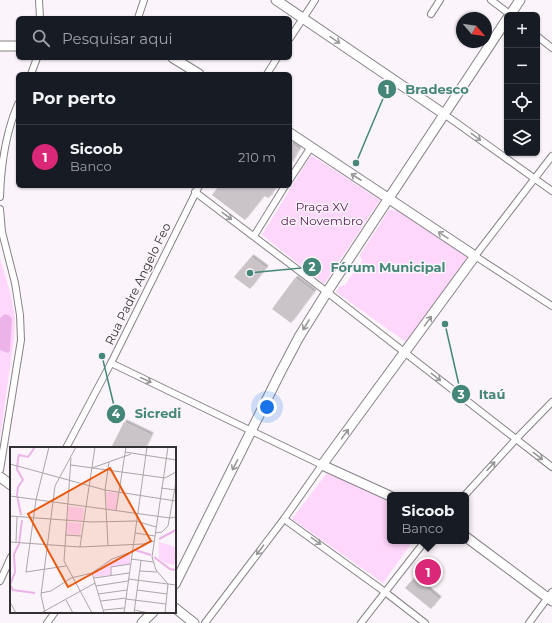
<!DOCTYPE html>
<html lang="pt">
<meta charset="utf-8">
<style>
:root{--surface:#171b24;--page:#20242c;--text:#f1f3f6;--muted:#9ea1a6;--line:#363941;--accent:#db2777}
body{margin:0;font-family:Montserrat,sans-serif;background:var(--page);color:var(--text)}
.controls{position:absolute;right:12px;top:12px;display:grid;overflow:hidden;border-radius:6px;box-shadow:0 1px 3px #0004}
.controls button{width:36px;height:36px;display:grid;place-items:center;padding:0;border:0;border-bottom:1px solid var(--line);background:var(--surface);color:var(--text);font:20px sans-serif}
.compass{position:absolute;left:456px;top:12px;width:36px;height:36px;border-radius:50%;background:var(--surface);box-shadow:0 1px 3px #0004;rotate:119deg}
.you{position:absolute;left:267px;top:407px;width:14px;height:14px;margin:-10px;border:3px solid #fff;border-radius:50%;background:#1a73e8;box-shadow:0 0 0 6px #1a73e833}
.badge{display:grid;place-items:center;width:26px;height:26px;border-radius:50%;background:var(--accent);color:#fff;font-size:13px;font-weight:700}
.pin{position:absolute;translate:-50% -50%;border:2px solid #fff;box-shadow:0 1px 4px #0006}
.popup{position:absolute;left:387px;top:492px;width:82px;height:52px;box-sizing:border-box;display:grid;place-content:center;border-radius:6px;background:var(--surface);filter:drop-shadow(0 1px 3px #0005);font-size:13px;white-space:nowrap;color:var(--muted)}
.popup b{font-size:15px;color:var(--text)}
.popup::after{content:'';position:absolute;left:50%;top:100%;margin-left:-8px;border:8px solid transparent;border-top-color:var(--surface)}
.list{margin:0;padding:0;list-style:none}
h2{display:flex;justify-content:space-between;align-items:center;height:52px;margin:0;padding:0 16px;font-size:17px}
h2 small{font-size:13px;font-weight:400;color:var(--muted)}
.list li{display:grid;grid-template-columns:26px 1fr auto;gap:12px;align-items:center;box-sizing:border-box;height:64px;padding:0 16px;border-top:1px solid var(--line)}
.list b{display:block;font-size:15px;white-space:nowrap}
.list p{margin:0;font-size:13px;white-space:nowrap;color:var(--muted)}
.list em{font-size:13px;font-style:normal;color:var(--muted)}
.icon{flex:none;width:22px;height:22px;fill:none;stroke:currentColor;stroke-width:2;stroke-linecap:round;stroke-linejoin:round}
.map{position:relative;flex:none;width:552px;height:623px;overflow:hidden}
.search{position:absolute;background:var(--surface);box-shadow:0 1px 3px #0004;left:16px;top:16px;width:276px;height:44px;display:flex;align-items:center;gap:10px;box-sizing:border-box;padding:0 14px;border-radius:6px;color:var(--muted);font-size:15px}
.panel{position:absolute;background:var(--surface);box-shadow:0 1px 3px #0004;left:16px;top:72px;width:276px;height:116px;border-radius:6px}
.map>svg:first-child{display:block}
.green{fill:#ffd6fc}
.water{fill:#ebb3e7}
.building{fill:#cac4c9;filter:url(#shadow)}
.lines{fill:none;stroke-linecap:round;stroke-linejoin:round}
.street-casing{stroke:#888287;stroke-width:8}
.secondary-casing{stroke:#888287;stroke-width:11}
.street{stroke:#fff;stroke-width:6}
.secondary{stroke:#fff;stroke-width:9}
.oneway{stroke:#999899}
.labels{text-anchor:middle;stroke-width:3;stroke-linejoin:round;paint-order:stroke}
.park-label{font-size:12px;fill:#5a1a59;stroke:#fbf4fa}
.street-label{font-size:12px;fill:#333133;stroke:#fbf4fa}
.inset-river{fill:none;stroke:#ebb3e7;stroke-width:2}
.inset-road{fill:none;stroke:#aba6aa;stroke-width:1}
.view{fill:#e8590c;fill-opacity:0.15;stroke:#e8590c;stroke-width:2}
.inset-edge{fill:none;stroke:#333133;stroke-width:2}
.leader{fill:none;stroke:#448779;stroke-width:1.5}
.callout-dot{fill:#448779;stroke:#fbf4fa;stroke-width:1.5}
.mark-label{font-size:12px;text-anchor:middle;font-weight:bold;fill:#fff}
.callout-label{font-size:13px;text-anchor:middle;font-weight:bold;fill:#448779;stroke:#fbf4fa;stroke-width:3;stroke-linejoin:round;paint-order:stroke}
</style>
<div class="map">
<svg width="552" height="623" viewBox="0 0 552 623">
<defs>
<filter id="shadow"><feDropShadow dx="2.5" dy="-2.5" stdDeviation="0" flood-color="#0004"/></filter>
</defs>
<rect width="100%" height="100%" fill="#fbf4fa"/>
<!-- green -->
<g class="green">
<path d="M311,155L380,200L324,284L262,235Z"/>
<path d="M389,210H396L467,257L406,342L336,292L339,287L345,285L362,261L360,255Z"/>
<path d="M0,258L11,296L15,317L14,338L0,438Z"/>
<path d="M327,473L390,502V541H413L383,583L292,519Z"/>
</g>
<!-- water -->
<path class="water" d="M5,314L10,316L12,319L10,351L8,353L0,350V318Z"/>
<!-- building -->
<g class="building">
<path d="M290,143L299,149L290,165Z"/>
<path d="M219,186H276L269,198L264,196L245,220L212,195Z"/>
<path d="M251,257L266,268L250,289L234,277Z"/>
<path d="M295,278L314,292L291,323L272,309Z"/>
<path d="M124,422L151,435L145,448H111Z"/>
<path d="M414,578L439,599L431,609L405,588Z"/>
</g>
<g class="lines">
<!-- street casing -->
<g class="street-casing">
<g id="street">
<path d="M39,0L40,18"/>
<path d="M491,0L511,15"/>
<path d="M431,14L440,0"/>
<path d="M138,18L144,0"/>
<path d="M537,36L552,48"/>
<path d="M290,38L315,0"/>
<path d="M31,74L37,58"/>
<path d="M267,74L277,58"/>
<path d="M444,114L552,191"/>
<path d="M552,156L475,256L552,306"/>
<path d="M290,179L311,147"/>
<path d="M195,192L327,292L552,467"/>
<path d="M0,197C1,164 5,134 18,104"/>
<path d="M0,209L2,232L15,283L20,315L21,340L0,470"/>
<path d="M254,236L285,186"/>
<path d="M111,363L322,465L284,519L205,623"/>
<path d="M66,448L111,363L199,186"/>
<path d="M465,495L516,439L552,402"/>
<path d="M284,519L385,592L425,623"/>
<path d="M0,581L11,557"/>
<path d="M47,623L55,612"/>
<path d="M361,623L425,541"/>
<path d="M529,623L552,592"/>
</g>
</g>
<!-- secondary casing -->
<g class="secondary-casing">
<g id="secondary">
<path d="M276,0L444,114"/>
<path d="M510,15L520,0"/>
<path d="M0,46H18"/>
<path d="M173,58L199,74"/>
<path d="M290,133L475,256L322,465L390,496"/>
<path d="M0,477L11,485"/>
<path d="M466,537L552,601"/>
<path d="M175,584L280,373L299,337L327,292L507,19"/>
<path d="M175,608L194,623"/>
<path d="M142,623L153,612"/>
</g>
</g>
<!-- street -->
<use href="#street" class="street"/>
<!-- secondary -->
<use href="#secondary" class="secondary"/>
</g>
<!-- one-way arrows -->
<defs><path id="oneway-shaft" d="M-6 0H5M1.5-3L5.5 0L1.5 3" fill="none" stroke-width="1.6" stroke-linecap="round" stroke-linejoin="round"/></defs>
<g class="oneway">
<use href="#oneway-shaft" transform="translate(335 40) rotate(34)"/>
<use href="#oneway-shaft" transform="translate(476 137) rotate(36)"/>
<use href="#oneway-shaft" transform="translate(356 177) rotate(-147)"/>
<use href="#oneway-shaft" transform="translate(227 216) rotate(37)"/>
<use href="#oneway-shaft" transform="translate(443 235) rotate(-146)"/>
<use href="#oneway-shaft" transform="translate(428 321) rotate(-54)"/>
<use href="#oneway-shaft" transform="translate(306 325) rotate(122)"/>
<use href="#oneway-shaft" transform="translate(436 377) rotate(38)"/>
<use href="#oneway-shaft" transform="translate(146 380) rotate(25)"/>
<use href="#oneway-shaft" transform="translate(345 434) rotate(-54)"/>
<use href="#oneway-shaft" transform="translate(538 456) rotate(38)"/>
<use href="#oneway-shaft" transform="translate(235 465) rotate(117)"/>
<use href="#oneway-shaft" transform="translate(491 466) rotate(-48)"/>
<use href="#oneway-shaft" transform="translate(316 541) rotate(36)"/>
<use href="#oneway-shaft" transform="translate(260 550) rotate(127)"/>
</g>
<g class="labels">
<!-- park labels -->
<g class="park-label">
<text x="322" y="211">Praça XV<tspan x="322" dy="14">de Novembro</tspan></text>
</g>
<!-- street labels -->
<g class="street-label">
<text transform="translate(138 284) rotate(-64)" y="4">Rua Padre Angelo Feo</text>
</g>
</g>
<!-- overview -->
<g transform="translate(10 447)">
<rect width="166" height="166" fill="#fbf4fa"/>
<path d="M96,45L108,46L106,63L97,62ZM58,59L74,61L73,74L58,73ZM57,75L72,76L70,88L56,87ZM149,95L166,100V118L158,117L149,112ZM120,106V117L100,120L101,128L84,130L83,127L97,116Z" fill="#ffd6fc"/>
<path class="inset-river" d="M11,68L7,48L8,40L13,33L7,22L8,12L9,8L18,10L25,0M12,73L9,97L4,107L5,125L0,138L3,143L25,146M149,92L166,83M125,103L141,108M144,110L160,122L166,123"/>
<path class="inset-road" d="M39,0L26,53L16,125L56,119M158,0L142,110L146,123L158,137M115,5L166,13M61,11L54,114L82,166M0,17L95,43L166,54M61,18L155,31L166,25M82,21L121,7M151,41L166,43M0,49L160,71L166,70M106,64L116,0M0,69L81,75L126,74L146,80M125,86L145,89M145,86L152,85L158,79L166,35M55,88L71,89M0,95L70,100L133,97L144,94M6,95L7,70M98,98L95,43L99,15M70,100L85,0M121,112L143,115M130,124L147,125M82,126L94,166M101,128V120L120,117M84,131L119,126M118,132L166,138M86,139L118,134M127,143L157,147M31,146L41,144L61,131L82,126L102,112L121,105M88,147L117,143M116,152L156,157M56,153L63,166M91,154L116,151M0,155L6,166M94,163L114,161M124,163L139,166M31,166L85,136M35,166L31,148L45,39L66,0M114,166L137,0M124,166L131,114M155,166L158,137"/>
<path class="view" d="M100,21L141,94L58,140L18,67Z"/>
<rect width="166" height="166" class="inset-edge"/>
</g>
<!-- callouts -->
<path class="leader" d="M356 163L387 89M250 273L312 267M445 324L461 394M102 356L116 414"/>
<g class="callout-dot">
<circle cx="356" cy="163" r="4"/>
<circle cx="250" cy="273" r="4"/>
<circle cx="445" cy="324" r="4"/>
<circle cx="102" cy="356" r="4"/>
<circle cx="387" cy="89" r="10"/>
<circle cx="312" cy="267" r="10"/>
<circle cx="461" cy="394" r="10"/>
<circle cx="116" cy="414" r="10"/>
</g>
<g class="mark-label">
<text x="387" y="94">1</text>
<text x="312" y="271">2</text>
<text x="461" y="399">3</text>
<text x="116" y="418">4</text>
</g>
<g class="callout-label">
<text x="437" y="94">Bradesco</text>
<text x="388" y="272">Fórum Municipal</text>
<text x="492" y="399">Itaú</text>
<text x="158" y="418">Sicredi</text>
</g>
</svg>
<div class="controls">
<button>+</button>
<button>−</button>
<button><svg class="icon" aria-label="locate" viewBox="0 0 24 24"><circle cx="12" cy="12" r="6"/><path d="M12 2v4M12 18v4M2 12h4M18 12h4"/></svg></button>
<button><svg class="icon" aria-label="layers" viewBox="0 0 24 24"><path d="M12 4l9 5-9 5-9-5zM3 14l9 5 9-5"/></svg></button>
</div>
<svg class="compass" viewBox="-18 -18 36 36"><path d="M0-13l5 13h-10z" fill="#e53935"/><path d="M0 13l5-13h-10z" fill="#9ea1a6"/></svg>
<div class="you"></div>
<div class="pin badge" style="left:428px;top:572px">1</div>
<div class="popup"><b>Sicoob</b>Banco</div>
<div class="search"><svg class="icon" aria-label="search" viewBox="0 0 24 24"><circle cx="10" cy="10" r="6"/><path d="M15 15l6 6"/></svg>Pesquisar aqui</div>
<section class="panel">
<h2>Por perto<small></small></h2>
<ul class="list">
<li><span class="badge">1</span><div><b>Sicoob</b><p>Banco</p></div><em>210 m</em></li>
</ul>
</section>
</div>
